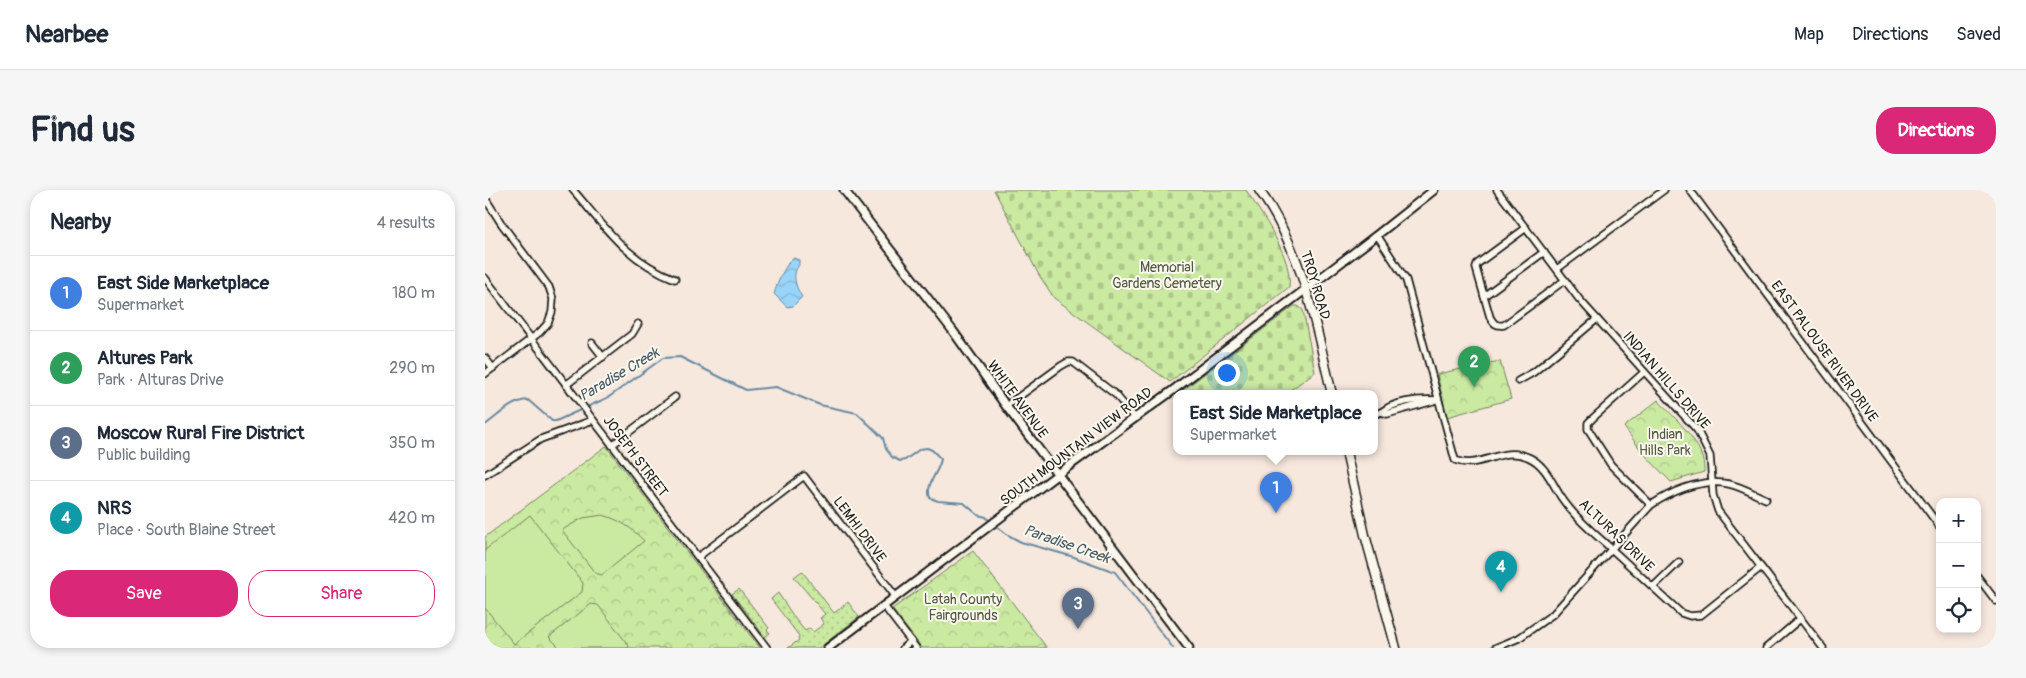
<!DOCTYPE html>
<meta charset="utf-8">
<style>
:root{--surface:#fff;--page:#f6f6f7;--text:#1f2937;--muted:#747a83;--line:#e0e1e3;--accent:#db2777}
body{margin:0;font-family:Pangolin,sans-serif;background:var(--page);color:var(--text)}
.controls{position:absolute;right:15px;bottom:15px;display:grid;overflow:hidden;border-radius:10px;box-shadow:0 2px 8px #0003}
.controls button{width:45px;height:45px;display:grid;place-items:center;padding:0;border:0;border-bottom:1px solid var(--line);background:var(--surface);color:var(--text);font:25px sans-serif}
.you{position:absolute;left:741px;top:182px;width:18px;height:18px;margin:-12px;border:4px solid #fff;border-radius:50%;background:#1a73e8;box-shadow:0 0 0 8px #1a73e833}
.badge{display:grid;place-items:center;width:32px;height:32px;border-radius:50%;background:var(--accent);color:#fff;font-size:16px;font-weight:700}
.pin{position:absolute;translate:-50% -41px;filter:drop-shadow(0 1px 2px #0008)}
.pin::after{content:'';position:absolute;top:26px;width:18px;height:15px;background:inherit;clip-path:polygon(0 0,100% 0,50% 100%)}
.popup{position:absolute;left:688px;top:200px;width:205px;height:65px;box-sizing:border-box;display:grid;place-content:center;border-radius:10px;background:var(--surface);filter:drop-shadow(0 1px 4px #0005);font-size:16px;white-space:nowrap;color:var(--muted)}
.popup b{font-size:19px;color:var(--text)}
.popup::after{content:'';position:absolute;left:50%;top:100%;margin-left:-10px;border:10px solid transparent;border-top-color:var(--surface)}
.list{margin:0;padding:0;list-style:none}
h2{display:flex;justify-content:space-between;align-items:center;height:65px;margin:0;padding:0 20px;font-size:21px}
h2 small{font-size:16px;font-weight:400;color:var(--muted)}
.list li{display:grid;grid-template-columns:32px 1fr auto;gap:15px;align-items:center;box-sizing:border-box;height:75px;padding:0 20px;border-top:1px solid var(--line)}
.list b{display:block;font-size:19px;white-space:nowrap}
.list p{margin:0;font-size:16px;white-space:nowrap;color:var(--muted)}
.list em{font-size:16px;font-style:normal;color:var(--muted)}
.actions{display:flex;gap:10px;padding:15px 20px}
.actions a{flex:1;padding:11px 0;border:1px solid var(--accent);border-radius:20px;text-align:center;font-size:18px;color:var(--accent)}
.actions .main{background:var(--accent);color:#fff}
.icon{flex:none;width:28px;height:28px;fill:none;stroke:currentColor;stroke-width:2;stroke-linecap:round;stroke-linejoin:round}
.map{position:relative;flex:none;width:1511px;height:458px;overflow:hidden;border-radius:20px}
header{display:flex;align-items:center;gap:30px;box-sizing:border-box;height:70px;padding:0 25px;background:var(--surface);border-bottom:1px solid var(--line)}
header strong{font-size:24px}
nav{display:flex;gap:28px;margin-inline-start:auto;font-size:18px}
.intro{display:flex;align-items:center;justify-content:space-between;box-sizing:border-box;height:120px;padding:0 30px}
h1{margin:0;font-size:35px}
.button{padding:12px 22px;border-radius:20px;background:var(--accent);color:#fff;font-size:18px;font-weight:700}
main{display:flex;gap:30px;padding:0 30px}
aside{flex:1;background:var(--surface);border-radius:20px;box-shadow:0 2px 8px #0003}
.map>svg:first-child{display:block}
.grass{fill:url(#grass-dots);stroke:#73825e}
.forest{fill:url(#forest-crowns);stroke:#73825e}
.cemetery{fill:url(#cemetery-stones);stroke:#73825e}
.garden{fill:#cae9a1;stroke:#73825e}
.water{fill:url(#water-waves);stroke:#678aa1}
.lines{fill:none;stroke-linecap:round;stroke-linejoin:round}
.stream{stroke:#678aa1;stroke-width:2}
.minor-casing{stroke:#1c1c1c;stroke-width:9}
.tertiary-casing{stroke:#1c1c1c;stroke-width:11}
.secondary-casing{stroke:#1c1c1c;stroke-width:11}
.minor{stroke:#fbf7ec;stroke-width:5.5}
.tertiary{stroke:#fbf7ec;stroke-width:7}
.secondary{stroke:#fbf7ec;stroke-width:8}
.labels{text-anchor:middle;stroke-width:4;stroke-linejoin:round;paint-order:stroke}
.park-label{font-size:14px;fill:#505a44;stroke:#fbf7ec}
.street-label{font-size:14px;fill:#1c1c1c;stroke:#fbf7ec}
.water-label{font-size:15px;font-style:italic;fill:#485c69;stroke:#fbf7ec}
</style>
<header>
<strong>Nearbee</strong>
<nav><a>Map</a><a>Directions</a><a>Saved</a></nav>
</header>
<div class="intro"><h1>Find us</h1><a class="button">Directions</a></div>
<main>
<aside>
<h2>Nearby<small>4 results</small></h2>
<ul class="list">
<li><span class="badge" style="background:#3f7fe0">1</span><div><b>East Side Marketplace</b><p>Supermarket</p></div><em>180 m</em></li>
<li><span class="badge" style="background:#2e9e5b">2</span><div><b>Altures Park</b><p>Park · Alturas Drive</p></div><em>290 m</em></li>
<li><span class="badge" style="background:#5c6f8a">3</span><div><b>Moscow Rural Fire District</b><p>Public building</p></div><em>350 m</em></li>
<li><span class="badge" style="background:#0f9aa8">4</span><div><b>NRS</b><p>Place · South Blaine Street</p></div><em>420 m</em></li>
</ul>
<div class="actions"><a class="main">Save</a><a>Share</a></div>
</aside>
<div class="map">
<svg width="1511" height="458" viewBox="0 0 1511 458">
<defs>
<pattern id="grass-dots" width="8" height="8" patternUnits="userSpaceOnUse" patternTransform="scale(1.25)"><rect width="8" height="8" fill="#cae9a1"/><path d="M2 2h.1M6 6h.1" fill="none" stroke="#adc78a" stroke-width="1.8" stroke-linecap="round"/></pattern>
<pattern id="forest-crowns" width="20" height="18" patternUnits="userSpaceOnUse" patternTransform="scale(1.25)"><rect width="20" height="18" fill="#cae9a1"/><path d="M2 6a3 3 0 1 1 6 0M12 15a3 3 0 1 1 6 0" fill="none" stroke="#adc78a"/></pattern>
<pattern id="cemetery-stones" width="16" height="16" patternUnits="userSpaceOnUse" patternTransform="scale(1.25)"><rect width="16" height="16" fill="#cae9a1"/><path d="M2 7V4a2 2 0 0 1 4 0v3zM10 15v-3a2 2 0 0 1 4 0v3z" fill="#adc78a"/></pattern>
<pattern id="water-waves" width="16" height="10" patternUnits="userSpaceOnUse" patternTransform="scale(1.25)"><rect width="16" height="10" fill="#99d4f9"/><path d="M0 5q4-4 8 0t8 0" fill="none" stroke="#83b5d5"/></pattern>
</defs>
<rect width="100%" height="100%" fill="#f7e8de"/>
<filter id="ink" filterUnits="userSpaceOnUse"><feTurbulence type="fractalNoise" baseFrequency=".02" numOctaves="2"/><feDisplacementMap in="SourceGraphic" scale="10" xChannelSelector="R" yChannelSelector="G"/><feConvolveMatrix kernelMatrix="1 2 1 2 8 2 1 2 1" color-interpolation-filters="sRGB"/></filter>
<g filter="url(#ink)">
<!-- grass -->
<g class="grass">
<path d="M317,381L349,423L363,412L374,427L334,458H303L314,450L313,448L314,446L286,409L293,403L311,430L320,441L325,438L328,442L339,434L335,428L340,424L309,387Z"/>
<path d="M254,399L284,438L282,440L285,443L280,447L247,404Z"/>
</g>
<!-- forest -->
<g class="forest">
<path d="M1015,171L1026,209L962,227L952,184Z"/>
<path d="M1173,210C1190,229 1221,254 1219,282L1186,292L1158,263L1139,237Z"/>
<path d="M121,256L275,458H0V347Z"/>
<path d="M488,361L562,458H437L407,419Z"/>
</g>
<!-- cemetery -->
<g class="cemetery">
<path d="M509,0H761C777,25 808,67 804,97L685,192L569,108L554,85Z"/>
<path d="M809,116H813L818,120L830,182L800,204H702L698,200Z"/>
</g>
<!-- garden -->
<g class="garden">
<path d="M45,325L98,393L97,402L29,454L0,418V360Z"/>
<path d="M118,325C135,330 147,338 159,351L117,385L110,383L77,340L98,328Z"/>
<path d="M106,414L113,415L144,456L142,458H75L64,447Z"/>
</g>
<!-- water -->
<path class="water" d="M309,68L314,70V75C306,85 311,97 317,107L308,116L302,117L289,104C293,91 298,80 306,69Z"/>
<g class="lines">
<!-- stream -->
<g class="stream">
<path d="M0,235C13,226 26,211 43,210L67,231H71L124,207L178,168L195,167L261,200L291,197L335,215L372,223L398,248L401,259L407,267L415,271L420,270L435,259L442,258L447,260L456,269C454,283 440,293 445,308L453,311L479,313L493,325L501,327L505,331"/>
<path d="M509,334L523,345L536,352L589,367L630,382L688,458"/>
</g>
<!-- minor casing -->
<g class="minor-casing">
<g id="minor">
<path d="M88,0C121,38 141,70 190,89"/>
<path d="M1012,0L1094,109L1212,240L1225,266L1228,305L1233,321L1338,458"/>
<path d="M1205,0L1455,337"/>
<path d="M0,8L16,33L64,97L68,109L67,122L63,133L55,142L0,184"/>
<path d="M1041,38L992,74L991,78L1005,127C1009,134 1011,136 1019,135L1080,90"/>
<path d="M892,45L921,90L970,270C994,281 1016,255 1043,267C1060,274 1067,293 1076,307C1088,325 1105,340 1121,354C1146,377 1171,400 1196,423L1205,426L1216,425L1275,378"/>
<path d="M1072,79L1179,0"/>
<path d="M0,88L282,458"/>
<path d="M999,106L1059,62"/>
<path d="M107,153L118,167"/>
<path d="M0,168L8,178"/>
<path d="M1158,183L1108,228L1103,233V239L1126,275L1166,315"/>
<path d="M1033,191L1049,182L1112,129"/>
<path d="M81,195L147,144L153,134"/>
<path d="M521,216L576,176L583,172H588L631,205L650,228"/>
<path d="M897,222L902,224L948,211"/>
<path d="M890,224C896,223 899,220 904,217C919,210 937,209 953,210"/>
<path d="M127,255L190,207"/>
<path d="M0,285L56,249L108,230"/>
<path d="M213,367L319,286L411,407"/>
<path d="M1492,386L1511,411"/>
<path d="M1168,397L1194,372"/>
<path d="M399,416L431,458"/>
<path d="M418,458L426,451"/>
<path d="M1010,458L1034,448L1068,424L1166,315C1189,300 1216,288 1244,294C1257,297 1269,304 1281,309"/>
<path d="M1281,458L1315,429"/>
</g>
</g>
<!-- tertiary casing -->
<g class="tertiary-casing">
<g id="tertiary">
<path d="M359,0L468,141L521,216L704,458"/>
<path d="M343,458L573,284L687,201L892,45L949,0"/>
</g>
</g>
<!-- secondary casing -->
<g class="secondary-casing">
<g id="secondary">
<path d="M774,0C818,60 830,134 847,204"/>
<path d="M861,262L880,345L911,458"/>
</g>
</g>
<!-- minor -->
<use href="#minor" class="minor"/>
<!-- tertiary -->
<use href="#tertiary" class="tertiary"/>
<!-- secondary -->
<use href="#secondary" class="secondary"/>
</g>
</g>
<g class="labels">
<!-- park labels -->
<g class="park-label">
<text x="682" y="82">Memorial<tspan x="682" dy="16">Gardens Cemetery</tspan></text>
<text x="1180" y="249">Indian<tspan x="1180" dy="16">Hills Park</tspan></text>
<text x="478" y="414">Latah County<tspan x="478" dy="16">Fairgrounds</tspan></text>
</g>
<!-- street labels -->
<g class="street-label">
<text transform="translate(831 95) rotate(73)" y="5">TROY ROAD</text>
<text transform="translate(1340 161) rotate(54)" y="5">EAST PALOUSE RIVER DRIVE</text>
<text transform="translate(1182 190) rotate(49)" y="5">INDIAN HILLS DRIVE</text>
<text transform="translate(533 209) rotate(54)" y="5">WHITE AVENUE</text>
<text transform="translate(591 256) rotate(-37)" y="5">SOUTH MOUNTAIN VIEW ROAD</text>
<text transform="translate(151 266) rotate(53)" y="5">JOSEPH STREET</text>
<text transform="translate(375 339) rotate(53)" y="5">LEMHI DRIVE</text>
<text transform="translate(1132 345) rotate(44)" y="5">ALTURAS DRIVE</text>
</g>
<!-- water labels -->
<g class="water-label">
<text transform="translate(134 184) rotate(-31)" y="5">Paradise Creek</text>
<text transform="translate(582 354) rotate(19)" y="5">Paradise Creek</text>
</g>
</g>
</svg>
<div class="controls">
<button>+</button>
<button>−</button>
<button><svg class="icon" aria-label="locate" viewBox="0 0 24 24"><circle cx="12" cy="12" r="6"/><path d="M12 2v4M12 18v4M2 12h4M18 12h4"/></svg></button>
</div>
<div class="you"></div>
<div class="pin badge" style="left:791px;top:323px;background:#3f7fe0">1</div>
<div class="popup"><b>East Side Marketplace</b>Supermarket</div>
<div class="pin badge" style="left:989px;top:197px;background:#2e9e5b">2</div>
<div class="pin badge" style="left:593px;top:439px;background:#5c6f8a">3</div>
<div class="pin badge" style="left:1016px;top:402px;background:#0f9aa8">4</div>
</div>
</main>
